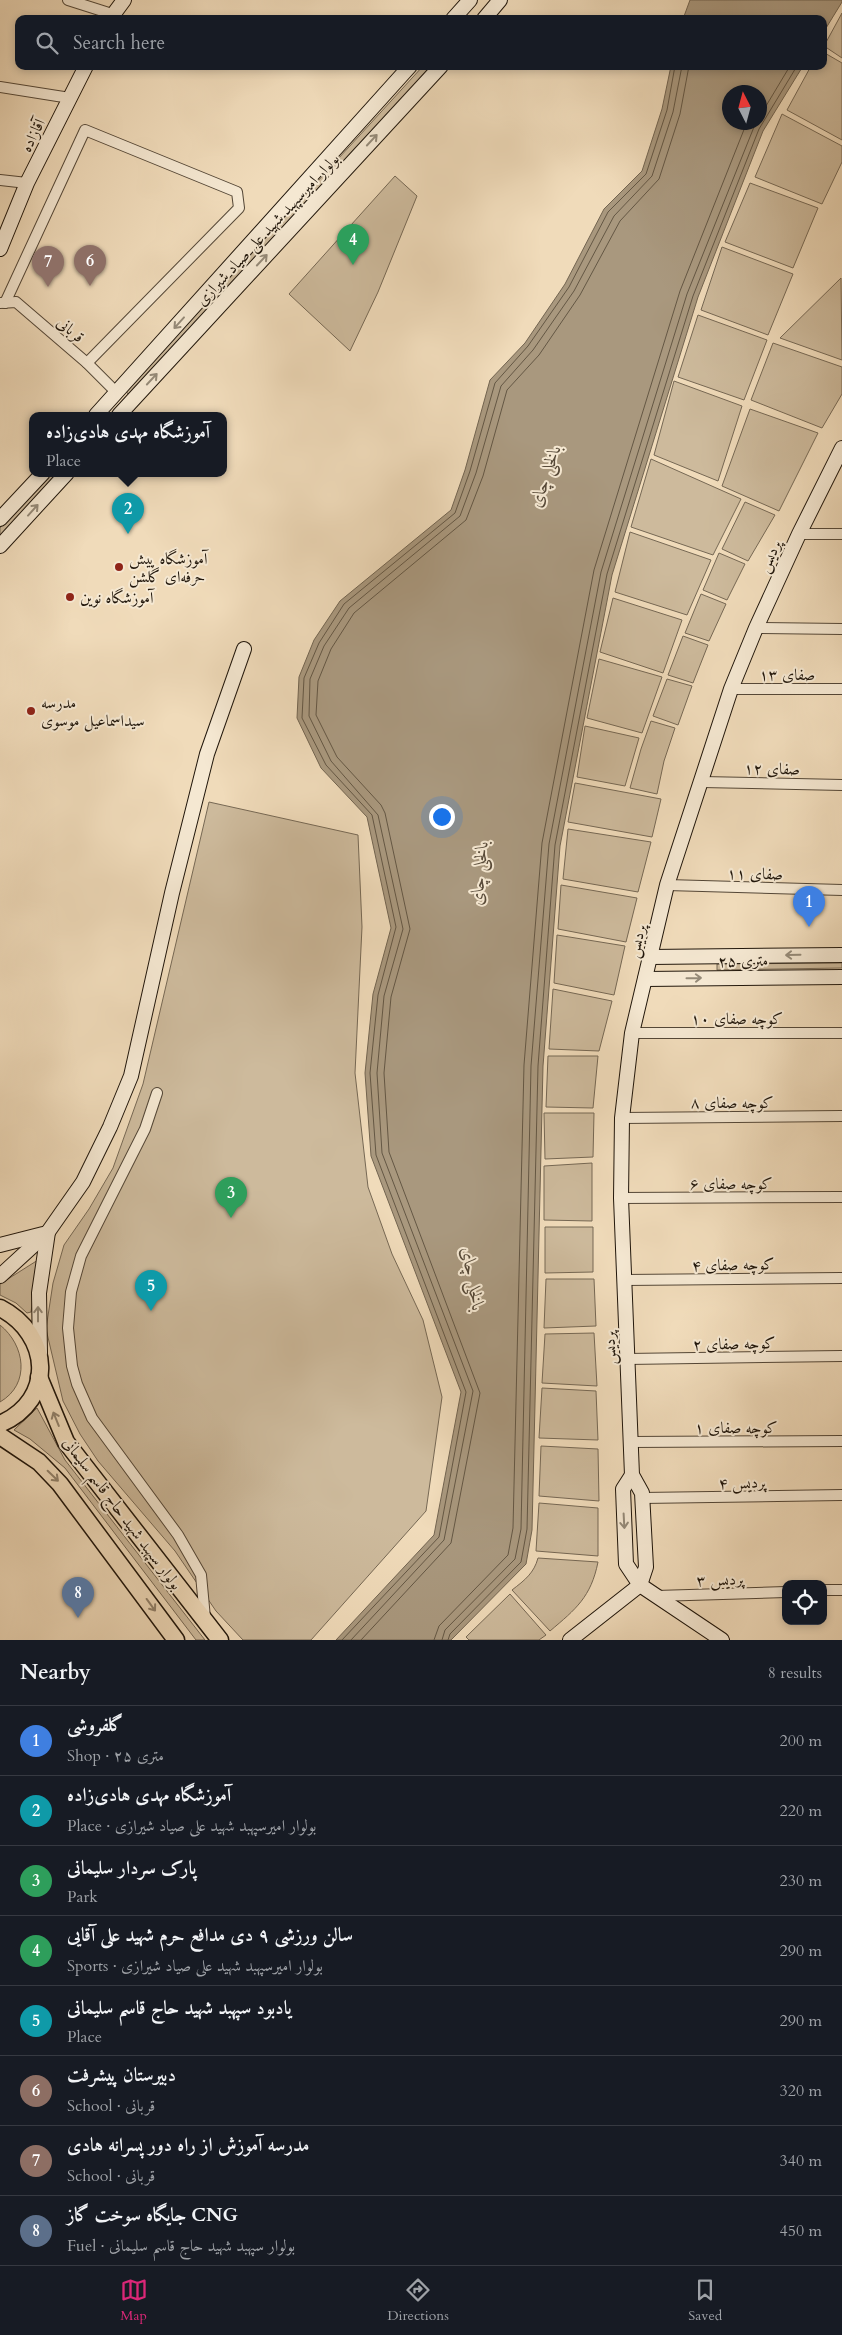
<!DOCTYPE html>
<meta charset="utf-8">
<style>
:root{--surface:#171b24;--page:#242831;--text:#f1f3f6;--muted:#9ea1a6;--line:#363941;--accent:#db2777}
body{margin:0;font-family:Cardo,Amiri,serif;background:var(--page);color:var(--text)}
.controls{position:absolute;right:15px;bottom:15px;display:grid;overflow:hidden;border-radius:10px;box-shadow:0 2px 8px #0003}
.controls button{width:45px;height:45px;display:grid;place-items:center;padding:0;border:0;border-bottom:1px solid var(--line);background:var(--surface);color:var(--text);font:25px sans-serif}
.compass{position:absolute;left:722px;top:85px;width:45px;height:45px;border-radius:50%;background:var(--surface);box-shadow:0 2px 8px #0003;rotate:354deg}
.you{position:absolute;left:441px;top:816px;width:18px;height:18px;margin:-12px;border:4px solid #fff;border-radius:50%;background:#1a73e8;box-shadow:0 0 0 8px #1a73e833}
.badge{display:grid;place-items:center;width:32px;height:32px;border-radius:50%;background:var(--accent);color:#fff;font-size:16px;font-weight:700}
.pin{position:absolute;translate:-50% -41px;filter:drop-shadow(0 1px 2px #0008)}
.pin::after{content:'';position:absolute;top:26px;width:18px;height:15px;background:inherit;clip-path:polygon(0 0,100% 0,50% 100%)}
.popup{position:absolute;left:29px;top:412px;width:198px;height:65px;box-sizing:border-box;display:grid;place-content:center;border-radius:10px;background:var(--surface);filter:drop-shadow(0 1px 4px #0005);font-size:16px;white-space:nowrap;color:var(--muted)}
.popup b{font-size:19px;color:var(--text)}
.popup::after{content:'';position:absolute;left:50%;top:100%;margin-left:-10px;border:10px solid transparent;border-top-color:var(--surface)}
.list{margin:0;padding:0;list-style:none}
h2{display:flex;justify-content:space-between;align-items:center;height:65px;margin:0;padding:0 20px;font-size:21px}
h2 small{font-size:16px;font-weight:400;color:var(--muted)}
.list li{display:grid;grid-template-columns:32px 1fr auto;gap:15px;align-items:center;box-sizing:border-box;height:70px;padding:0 20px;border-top:1px solid var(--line)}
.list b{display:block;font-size:19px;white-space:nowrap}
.list p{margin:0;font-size:16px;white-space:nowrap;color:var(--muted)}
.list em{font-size:16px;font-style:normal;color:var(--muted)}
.icon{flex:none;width:28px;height:28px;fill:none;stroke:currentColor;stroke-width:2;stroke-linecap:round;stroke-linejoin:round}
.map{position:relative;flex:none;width:842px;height:1640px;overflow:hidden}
.search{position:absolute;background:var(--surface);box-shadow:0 2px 8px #0003;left:15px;right:15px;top:15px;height:55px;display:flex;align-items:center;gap:12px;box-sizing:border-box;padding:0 18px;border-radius:10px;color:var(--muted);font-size:19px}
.sheet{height:625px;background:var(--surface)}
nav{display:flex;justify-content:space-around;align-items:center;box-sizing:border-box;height:70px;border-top:1px solid var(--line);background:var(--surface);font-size:14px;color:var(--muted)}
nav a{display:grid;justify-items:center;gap:2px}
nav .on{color:var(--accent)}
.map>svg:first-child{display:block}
.green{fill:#cdba9c;stroke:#766854}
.water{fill:#a9987e;stroke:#726450;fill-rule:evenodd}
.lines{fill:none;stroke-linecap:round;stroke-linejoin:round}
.shore{stroke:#645744;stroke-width:1}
.street-casing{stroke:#544737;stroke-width:12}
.secondary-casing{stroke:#20160b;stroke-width:16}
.primary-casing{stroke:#20160b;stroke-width:19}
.street{stroke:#f5e8d2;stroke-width:10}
.secondary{stroke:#f5e8d2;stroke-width:14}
.primary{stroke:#f0dbba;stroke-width:16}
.oneway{stroke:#958a78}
.oneway2{stroke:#92826b}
.poi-dot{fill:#8f2418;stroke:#f5e8d2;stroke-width:2}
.labels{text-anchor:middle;stroke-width:4;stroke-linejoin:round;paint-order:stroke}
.street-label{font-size:16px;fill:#20160b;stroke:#f5e8d2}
.poi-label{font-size:16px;fill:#20160b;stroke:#f5e8d2;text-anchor:start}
.water-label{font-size:18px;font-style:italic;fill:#574a39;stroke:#f5e8d2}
</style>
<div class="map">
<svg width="842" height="1640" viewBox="0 0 842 1640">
<rect width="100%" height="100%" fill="#f0dbba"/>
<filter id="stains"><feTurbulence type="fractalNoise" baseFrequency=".004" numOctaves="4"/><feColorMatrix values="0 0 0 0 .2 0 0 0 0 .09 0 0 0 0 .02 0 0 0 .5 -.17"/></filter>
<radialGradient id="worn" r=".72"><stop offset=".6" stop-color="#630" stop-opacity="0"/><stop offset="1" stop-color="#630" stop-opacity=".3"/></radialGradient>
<!-- green -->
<g class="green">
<path d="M842,13V58L824,46Z"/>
<path d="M823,52L842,63V140L787,110L811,66H823Z"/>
<path d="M423,66H433L131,394H128L126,391Z"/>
<path d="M782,114L842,146V162L822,204L755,177Z"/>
<path d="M395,176L417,196L378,292L350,351L289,294Z"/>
<path d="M750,183L818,208L793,268L725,242Z"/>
<path d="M722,247L793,274L768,335L701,310Z"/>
<path d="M841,278L842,360L780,338Z"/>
<path d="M698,315L767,340L744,400L678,377Z"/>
<path d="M773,343L842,367V394L822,428L751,400Z"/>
<path d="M674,381L742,406L718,481L654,455Z"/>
<path d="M750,409L818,433L779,511L722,486Z"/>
<path d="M651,459L741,499L713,555L631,527Z"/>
<path d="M51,473H59L0,538V528Z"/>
<path d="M745,502L775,515L748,561L722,549Z"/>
<path d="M630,532L711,560L687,615L615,592Z"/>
<path d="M719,553L745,564L727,600L703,590Z"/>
<path d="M701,594L726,604L709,641L685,633Z"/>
<path d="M613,598L682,620L663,673L600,652Z"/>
<path d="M683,636L708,645L693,683L668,675Z"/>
<path d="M599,659L662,677L642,733L587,718Z"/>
<path d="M667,679L692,686L678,725L653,716Z"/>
<path d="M651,721L675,728L664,761L657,794L630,788L641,749Z"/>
<path d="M585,726L639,738L625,786L577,777Z"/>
<path d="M575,783L661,799L652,837L568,822Z"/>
<path d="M209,802L358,835L362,927L355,1073L368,1187L392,1254L423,1320L442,1397L426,1511L311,1640H243L216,1611L175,1551L98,1461L80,1434L63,1401L46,1329L53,1283L64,1245L89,1209L113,1168L143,1084Z"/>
<path d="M568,829L651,842L638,892L563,879Z"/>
<path d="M561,885L637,898L626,942L558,929Z"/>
<path d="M557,935L625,946L614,995L554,983Z"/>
<path d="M842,963V968L717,970V964Z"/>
<path d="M553,989L612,1001L599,1051L549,1049Z"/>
<path d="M548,1056H598L593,1108L546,1107Z"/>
<path d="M544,1113H594L593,1157L545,1159Z"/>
<path d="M592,1163V1221L544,1220V1166Z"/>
<path d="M545,1227H593V1272L545,1273Z"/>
<path d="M38,1260L31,1312L27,1313L16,1303L0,1295V1284Z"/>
<path d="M546,1279H594L596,1326L544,1328Z"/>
<path d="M0,1325C25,1345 31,1384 0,1402Z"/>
<path d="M594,1333L597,1386L542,1383L545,1334Z"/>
<path d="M542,1388L596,1391L598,1440L539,1438Z"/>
<path d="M37,1408L65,1460L205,1640H196L65,1468L30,1439L14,1430Z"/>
<path d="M541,1446L598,1449L599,1501L539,1496Z"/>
<path d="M539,1503L598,1508V1556L536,1551Z"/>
<path d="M538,1558L598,1562C591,1597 576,1609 550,1631L512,1590C525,1580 534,1573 538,1558Z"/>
<path d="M510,1594L546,1635L539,1640H469L466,1637Z"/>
</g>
<!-- water -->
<g class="water">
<path d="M690,0H842V2L823,33V19H683Z"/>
<path d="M671,66H803L763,131L698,297L612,575L560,846L543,1066L532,1530L526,1564L451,1640H336L434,1535L461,1392L371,1156L365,1073L373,994L391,928L367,817L321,768L297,718L299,677L314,640L340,601L451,510L465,470L490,380L525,343L565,284L604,209L642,171L662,109ZM730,92H760V122H730Z"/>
</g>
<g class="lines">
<!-- shore -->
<g class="shore">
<path d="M760,116L790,66"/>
<path d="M342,1640L439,1537L466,1392L376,1155L370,1073L378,995L396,927L372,815L326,765L302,718L304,678L319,643L344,604L455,513L470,471L495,383L528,346L569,287L608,212L646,174L667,110L675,66"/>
<path d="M351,1640L444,1540L473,1391L382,1153L377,1073L384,996L403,929L378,815L331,761L309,716L310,679L324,646L349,608L460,516L476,473L501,386L533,350L574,291L614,216L652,176L673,112L682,66"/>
<path d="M361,1640L451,1543L480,1393L389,1152L384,1073L391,997L410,929L385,813L381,805L337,757L316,715L318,681L331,649L354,613L466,520L483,476L507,390L539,355L580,295L620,221L659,179L680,114L689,66"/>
<path d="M434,1640L439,1626L508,1555L513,1528L524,1065L542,843L594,570L680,291L747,122"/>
<path d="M442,1640L445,1630L515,1559L521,1529L531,1066L549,844L601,572L687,294L756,122"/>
<path d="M448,1640L450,1634L521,1562L527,1529L538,1066L555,845L607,574L693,296L759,129L797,66"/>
</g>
<!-- street casing -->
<g class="street-casing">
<g id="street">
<path d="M68,0L112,14"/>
<path d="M0,87L70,98"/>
<path d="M0,180L27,183"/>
<path d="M0,303L16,302L87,363L116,392"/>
<path d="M5,303L85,130L237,192L239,208L87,363"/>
<path d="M799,534H842"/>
<path d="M756,628L842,629"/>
<path d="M731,689H842"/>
<path d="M702,782L842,785"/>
<path d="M667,885L842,890"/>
<path d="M632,1033H842"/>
<path d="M157,1093L145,1129L81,1256L71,1292L68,1328L72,1366L77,1384L92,1418L178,1535L201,1575L205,1618"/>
<path d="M622,1118L842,1116"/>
<path d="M621,1198L842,1197"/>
<path d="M624,1280L842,1278"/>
<path d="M627,1359L842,1356"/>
<path d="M630,1442L842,1441"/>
<path d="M642,1498L842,1495"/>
<path d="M823,1590H842"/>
<path d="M656,1596L786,1592"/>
</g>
</g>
<!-- secondary casing -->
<g class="secondary-casing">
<g id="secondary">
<path d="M110,19L124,0"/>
<path d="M453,19L470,0"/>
<path d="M484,19L500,0"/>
<path d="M0,249L27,183L86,66"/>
<path d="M96,415L410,66"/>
<path d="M119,415L441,66"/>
<path d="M0,519L43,473"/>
<path d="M0,546L67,473"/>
<path d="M650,957L842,955"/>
<path d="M645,979L842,977"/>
<path d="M0,1245L43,1234"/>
<path d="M0,1276L48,1232L83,1182L110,1127L131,1076L172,893L207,754L244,649"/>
<path d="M40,1353L39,1293L48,1232"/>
<path d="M632,1475L623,1489L626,1564L640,1585L722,1640"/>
<path d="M640,1585L646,1567L642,1493L632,1475L621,1198L622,1118L632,1033L667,885L731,689L756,628L799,534L842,448"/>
<path d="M570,1640L640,1585"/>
</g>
</g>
<!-- primary casing -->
<g class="primary-casing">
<g id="primary">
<path d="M0,1308C51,1334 56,1400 0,1424"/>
<path d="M39,1377L66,1442L220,1640"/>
<path d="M0,1436L39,1462L60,1484L176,1640"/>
</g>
</g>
<!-- street -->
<use href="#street" class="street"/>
<!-- secondary -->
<use href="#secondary" class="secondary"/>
<!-- primary -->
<use href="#primary" class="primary"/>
</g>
<!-- one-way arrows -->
<defs><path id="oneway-shaft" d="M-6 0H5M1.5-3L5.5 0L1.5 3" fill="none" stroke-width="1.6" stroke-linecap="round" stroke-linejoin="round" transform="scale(1.25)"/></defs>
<g class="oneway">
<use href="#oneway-shaft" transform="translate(372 140) rotate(-47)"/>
<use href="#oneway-shaft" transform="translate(262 260) rotate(-47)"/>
<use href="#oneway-shaft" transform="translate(179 323) rotate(132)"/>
<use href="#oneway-shaft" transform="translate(152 379) rotate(-47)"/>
<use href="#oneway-shaft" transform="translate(33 510) rotate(-48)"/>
<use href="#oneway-shaft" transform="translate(793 955) rotate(179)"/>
<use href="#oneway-shaft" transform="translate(694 978) rotate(-1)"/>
<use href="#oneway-shaft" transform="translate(38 1314) rotate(-90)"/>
<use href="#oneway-shaft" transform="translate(624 1521) rotate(87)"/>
</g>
<g class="oneway2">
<use href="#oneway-shaft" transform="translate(56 1419) rotate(-112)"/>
<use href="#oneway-shaft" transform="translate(53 1476) rotate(44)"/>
<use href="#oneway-shaft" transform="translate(151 1605) rotate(54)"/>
</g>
<!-- markers -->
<g class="poi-dot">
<circle cx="119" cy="567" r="5"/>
<circle cx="70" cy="597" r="5"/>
<circle cx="31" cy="711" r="5"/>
</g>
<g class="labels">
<!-- street labels -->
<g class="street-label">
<text transform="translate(32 135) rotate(-63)" y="6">آقازاده</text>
<text transform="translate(267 229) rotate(-47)" y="6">بولوار امیرسپهبد شهید علی صیاد شیرازی</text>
<text transform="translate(71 329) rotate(40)" y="6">قربانی</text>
<text transform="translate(769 556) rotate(-65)" y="6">پردیس</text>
<text x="787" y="680">صفای ۱۳</text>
<text transform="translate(772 768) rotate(1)" y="6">صفای ۱۲</text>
<text transform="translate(755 873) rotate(1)" y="6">صفای ۱۱</text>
<text transform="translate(636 941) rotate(-76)" y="6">پردیس</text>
<text transform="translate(743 960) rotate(-1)" y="6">۲۵ متری</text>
<text x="737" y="1024">کوچه صفای ۱۰</text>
<text x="732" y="1108">کوچه صفای ۸</text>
<text x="731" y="1189">کوچه صفای ۶</text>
<text transform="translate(733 1264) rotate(-1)" y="6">کوچه صفای ۴</text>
<text transform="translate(734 1343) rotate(-1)" y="6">کوچه صفای ۲</text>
<text transform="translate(609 1348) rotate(-92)" y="6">پردیس</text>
<text x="736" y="1433">کوچه صفای ۱</text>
<text transform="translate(742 1482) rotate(-1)" y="6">پردیس ۴</text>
<text transform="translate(123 1513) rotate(53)" y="6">بولوار سپهبد شهید حاج قاسم سلیمانی</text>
<text transform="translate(720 1579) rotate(-2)" y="6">پردیس ۳</text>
</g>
<!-- poi labels -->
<g class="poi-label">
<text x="129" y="564">آموزشگاه پیش<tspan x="129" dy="18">حرفه‌ای گلشن</tspan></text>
<text x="80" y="603">آموزشگاه نوین</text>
<text x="41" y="708">مدرسه<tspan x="41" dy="18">سیداسماعیل موسوی</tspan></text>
</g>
<!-- water labels -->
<g class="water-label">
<text transform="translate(545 476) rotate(-71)" y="6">بالخلی چای</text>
<text transform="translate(479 873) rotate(-85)" y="6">بالخلی چای</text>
<text transform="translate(473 1279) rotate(80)" y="6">بالخلی چای</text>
</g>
</g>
<rect width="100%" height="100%" filter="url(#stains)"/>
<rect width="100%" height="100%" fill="url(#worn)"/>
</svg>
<div class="controls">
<button><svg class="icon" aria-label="locate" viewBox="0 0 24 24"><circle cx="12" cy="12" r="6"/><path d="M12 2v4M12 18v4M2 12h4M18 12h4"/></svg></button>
</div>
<svg class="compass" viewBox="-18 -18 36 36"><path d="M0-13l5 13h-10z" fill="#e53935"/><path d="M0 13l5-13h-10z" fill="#9ea1a6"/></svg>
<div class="you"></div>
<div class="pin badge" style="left:809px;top:927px;background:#3f7fe0">1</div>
<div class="pin badge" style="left:128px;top:534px;background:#0f9aa8">2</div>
<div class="popup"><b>آموزشگاه مهدی هادی‌زاده</b>Place</div>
<div class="pin badge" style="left:231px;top:1218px;background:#2e9e5b">3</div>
<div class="pin badge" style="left:353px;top:265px;background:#2e9e5b">4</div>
<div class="pin badge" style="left:151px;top:1311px;background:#0f9aa8">5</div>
<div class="pin badge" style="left:90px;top:286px;background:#8d6e63">6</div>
<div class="pin badge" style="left:48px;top:287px;background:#8d6e63">7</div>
<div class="pin badge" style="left:78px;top:1618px;background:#5c6f8a">8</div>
<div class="search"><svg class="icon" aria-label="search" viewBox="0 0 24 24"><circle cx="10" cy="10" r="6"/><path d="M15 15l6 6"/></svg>Search here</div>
</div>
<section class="sheet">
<h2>Nearby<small>8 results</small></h2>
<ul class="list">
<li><span class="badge" style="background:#3f7fe0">1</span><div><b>گلفروشی</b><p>Shop · ۲۵ متری</p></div><em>200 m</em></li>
<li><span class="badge" style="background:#0f9aa8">2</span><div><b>آموزشگاه مهدی هادی‌زاده</b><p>Place · بولوار امیرسپهبد شهید علی صیاد شیرازی</p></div><em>220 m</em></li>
<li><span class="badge" style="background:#2e9e5b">3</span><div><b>پارک سردار سلیمانی</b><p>Park</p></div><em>230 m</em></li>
<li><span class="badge" style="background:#2e9e5b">4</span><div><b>سالن ورزشی ۹ دی مدافع حرم شهید علی آقایی</b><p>Sports · بولوار امیرسپهبد شهید علی صیاد شیرازی</p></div><em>290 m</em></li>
<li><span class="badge" style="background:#0f9aa8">5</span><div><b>یادبود سپهبد شهید حاج قاسم سلیمانی</b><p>Place</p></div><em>290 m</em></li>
<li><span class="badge" style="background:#8d6e63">6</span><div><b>دبیرستان پیشرفت</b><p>School · قربانی</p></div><em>320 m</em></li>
<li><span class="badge" style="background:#8d6e63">7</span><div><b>مدرسه آموزش از راه دور پسرانه هادی</b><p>School · قربانی</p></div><em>340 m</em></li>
<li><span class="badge" style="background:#5c6f8a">8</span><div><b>جایگاه سوخت گاز CNG</b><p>Fuel · بولوار سپهبد شهید حاج قاسم سلیمانی</p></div><em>450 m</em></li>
</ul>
</section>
<nav>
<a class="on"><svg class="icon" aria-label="map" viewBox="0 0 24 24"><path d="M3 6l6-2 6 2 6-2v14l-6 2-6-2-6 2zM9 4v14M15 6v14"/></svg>Map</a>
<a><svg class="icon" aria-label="directions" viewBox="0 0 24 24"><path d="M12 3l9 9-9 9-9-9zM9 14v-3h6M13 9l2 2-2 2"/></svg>Directions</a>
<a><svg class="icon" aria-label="saved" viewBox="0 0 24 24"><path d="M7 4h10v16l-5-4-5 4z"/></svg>Saved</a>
</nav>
